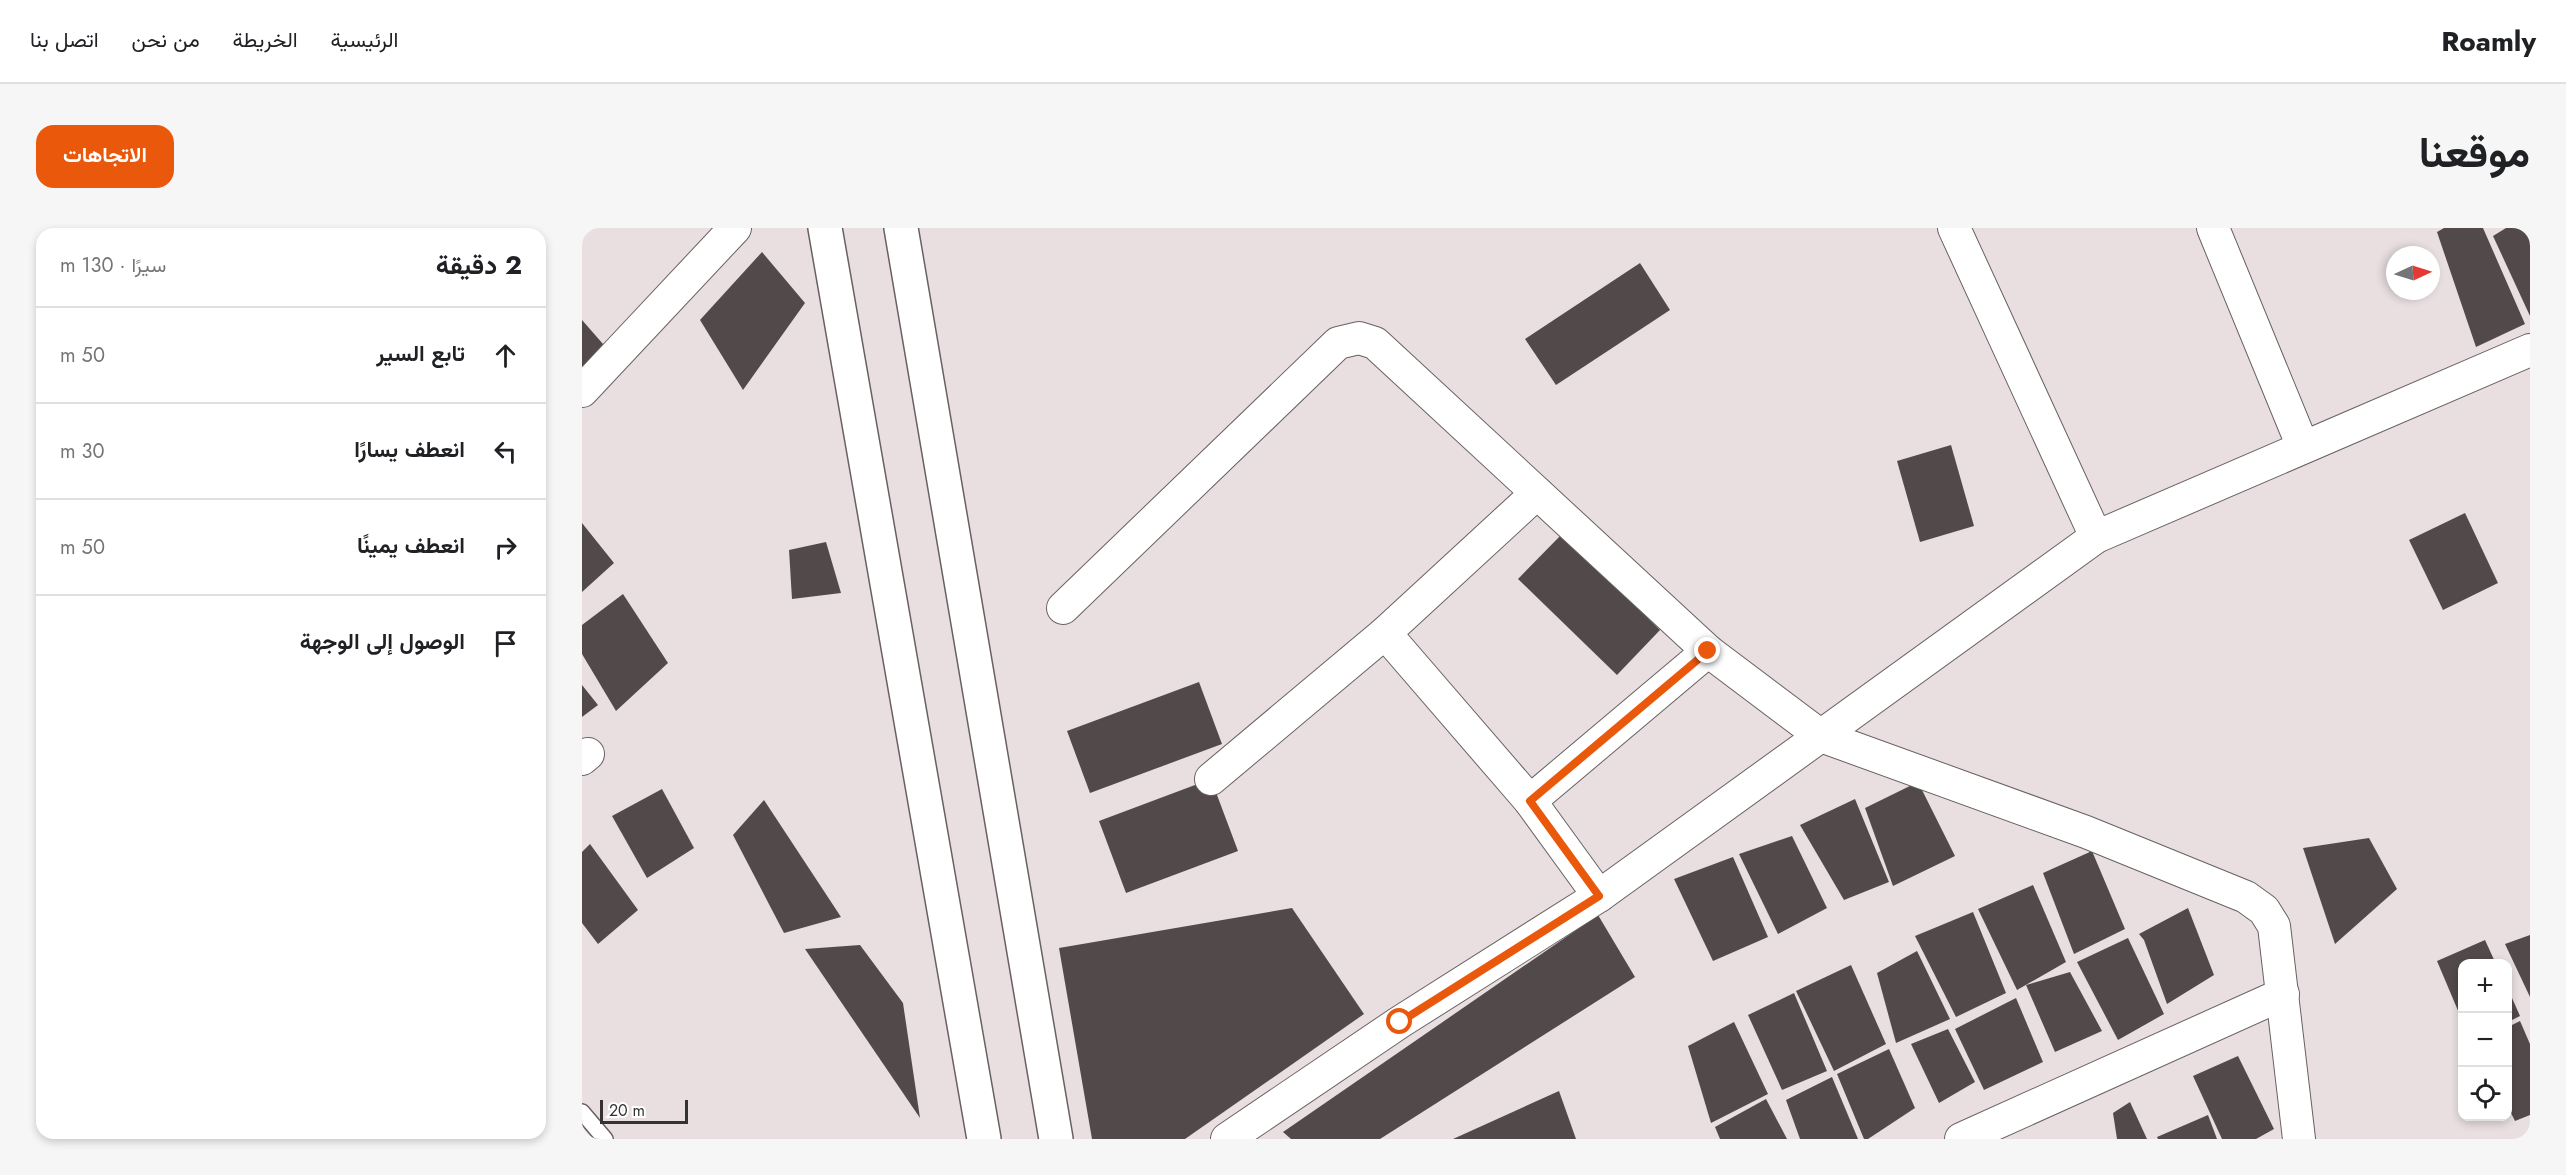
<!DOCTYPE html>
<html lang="ar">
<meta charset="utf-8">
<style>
:root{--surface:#fff;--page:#f6f6f6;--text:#202124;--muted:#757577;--line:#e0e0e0;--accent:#ea580c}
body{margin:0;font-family:Jost,Vazirmatn,sans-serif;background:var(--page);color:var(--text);direction:rtl}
.controls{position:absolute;right:18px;bottom:18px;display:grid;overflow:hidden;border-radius:12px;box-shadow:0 3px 9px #0003}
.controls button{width:54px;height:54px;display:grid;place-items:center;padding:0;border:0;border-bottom:2px solid var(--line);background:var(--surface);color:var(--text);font:30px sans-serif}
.compass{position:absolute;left:1804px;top:18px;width:54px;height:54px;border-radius:50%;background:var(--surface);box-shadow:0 3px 9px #0003;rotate:86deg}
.scale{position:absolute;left:18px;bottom:15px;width:88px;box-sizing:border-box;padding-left:6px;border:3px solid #353232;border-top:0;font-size:16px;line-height:21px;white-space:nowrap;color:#353232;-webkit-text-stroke:4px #fff;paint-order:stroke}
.stop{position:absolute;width:18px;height:18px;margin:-14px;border:4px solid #ea580c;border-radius:50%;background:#fff}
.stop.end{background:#ea580c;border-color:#fff;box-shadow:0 2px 6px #0008}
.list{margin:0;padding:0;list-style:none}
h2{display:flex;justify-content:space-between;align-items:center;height:78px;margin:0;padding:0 24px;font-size:26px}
h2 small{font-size:20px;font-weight:400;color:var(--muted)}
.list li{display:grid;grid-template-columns:39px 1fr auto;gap:18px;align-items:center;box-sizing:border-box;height:96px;padding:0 24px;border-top:2px solid var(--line)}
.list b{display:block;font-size:22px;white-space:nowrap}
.list em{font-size:20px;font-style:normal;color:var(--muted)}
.icon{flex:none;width:33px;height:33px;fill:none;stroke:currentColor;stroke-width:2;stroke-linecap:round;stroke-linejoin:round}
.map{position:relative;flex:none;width:1948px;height:911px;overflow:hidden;direction:ltr;border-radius:18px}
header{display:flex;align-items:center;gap:36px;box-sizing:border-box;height:84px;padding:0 30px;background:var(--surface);border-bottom:2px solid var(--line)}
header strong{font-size:28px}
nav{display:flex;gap:33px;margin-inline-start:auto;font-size:21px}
.intro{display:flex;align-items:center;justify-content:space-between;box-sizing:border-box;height:144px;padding:0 36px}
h1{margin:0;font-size:42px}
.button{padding:15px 27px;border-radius:18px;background:var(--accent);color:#fff;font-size:21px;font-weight:700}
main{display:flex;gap:36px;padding:0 36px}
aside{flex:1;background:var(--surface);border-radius:18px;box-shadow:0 3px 9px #0003}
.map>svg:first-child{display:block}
.building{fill:#524a4a}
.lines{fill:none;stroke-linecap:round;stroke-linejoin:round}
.service-casing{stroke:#696161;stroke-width:18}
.minor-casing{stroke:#696161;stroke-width:34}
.secondary-casing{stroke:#696161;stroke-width:36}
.service{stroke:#fff;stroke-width:15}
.minor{stroke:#fff;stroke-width:32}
.secondary{stroke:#fff;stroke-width:33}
.route{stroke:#ea580c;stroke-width:8}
</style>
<header>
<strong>Roamly</strong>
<nav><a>الرئيسية</a><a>الخريطة</a><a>من نحن</a><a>اتصل بنا</a></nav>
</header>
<div class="intro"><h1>موقعنا</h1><a class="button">الاتجاهات</a></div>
<main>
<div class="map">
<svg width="1948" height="911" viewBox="0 0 1948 911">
<rect width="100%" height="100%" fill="#e9dfe0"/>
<!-- building -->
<g class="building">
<path d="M1862,0H1901L1943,96L1894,119L1855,4Z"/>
<path d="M1924,0H1948V88L1911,8Z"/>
<path d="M180,24L223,75L161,162L118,92Z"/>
<path d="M1058,35L1088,82L974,157L943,111Z"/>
<path d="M0,92L28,124L0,146Z"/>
<path d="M1369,217L1392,298L1338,314L1315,233Z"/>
<path d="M1883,285L1916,355L1861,382L1827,312Z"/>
<path d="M0,295L32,335L0,364Z"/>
<path d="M980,306L1078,402L1035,447L936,351Z"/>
<path d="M244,314L259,365L210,371L207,322Z"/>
<path d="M41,366L86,435L34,483L0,426V397Z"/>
<path d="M617,454L640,516L508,565L485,503Z"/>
<path d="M0,457L16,477L0,489Z"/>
<path d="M629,551L656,623L544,665L517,593Z"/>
<path d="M1336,554L1373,628L1311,658L1283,580Z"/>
<path d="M80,561L112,620L65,650L30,588Z"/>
<path d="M1273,571L1307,654L1262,672L1218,597Z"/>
<path d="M182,572L259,689L202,705L151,607Z"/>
<path d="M1210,608L1245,680L1196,706L1157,626Z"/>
<path d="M1787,610L1815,661L1753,716L1721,620Z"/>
<path d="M8,616L56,682L16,716L0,695V624Z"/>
<path d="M1510,623L1543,701L1492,726L1461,645Z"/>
<path d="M1151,629L1186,709L1131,733L1092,651Z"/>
<path d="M1451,657L1484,734L1435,762L1396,681Z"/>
<path d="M710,680L782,786L603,911H510L477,720Z"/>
<path d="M1606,680L1632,747L1585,776L1562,712L1557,706Z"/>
<path d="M1391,684L1424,765L1374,789L1333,708Z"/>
<path d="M1016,687L1053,749L798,911H709L701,904Z"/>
<path d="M1948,707V769L1923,716Z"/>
<path d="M1546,710L1582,786L1536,812L1495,734Z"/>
<path d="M1903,712L1914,736H1880V792L1855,733Z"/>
<path d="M278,717L321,775L338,890L223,721Z"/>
<path d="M1335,723L1368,791L1314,815L1295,745Z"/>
<path d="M1269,737L1304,816L1252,843L1214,763Z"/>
<path d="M1488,744L1520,803L1473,824L1444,757Z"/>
<path d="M1926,761L1938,788L1926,794Z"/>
<path d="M1212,765L1245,843L1200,862L1166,787Z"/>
<path d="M1434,770L1461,834L1402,862L1373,801Z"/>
<path d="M1938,793L1948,816V887L1933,893L1926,879V799Z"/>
<path d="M1152,794L1186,866L1129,895L1106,818Z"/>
<path d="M1366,801L1393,854L1357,875L1329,816Z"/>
<path d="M1307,821L1333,880L1286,911H1282L1255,846Z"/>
<path d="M1656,828L1692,901L1674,911H1640L1611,848Z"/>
<path d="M1250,849L1276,911H1218L1204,872Z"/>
<path d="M977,863L994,911H871Z"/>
<path d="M1184,871L1205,911H1138L1133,899Z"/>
<path d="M1548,874L1565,911H1535L1531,885Z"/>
<path d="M1626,887L1635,911H1576L1575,909Z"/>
</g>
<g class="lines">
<!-- service casing -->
<g class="service-casing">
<path id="service" d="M0,884L23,911"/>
</g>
<!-- minor casing -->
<g class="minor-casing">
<g id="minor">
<path d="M1372,0L1514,309"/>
<path d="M1631,0L1721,219"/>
<path d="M0,163L153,0"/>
<path d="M481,380L756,115L777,110L793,115L1126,423L1239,508L1504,604L1664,669L1682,682L1692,698L1717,911"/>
<path d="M803,405L948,573L1017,668"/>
<path d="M0,531L6,526"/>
<path d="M629,551L803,405L955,265"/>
<path d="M948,573L1126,423"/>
<path d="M645,911L818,794L1017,668L1514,309L1948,122"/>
<path d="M1379,911L1701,766"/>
</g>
</g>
<!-- secondary casing -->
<g class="secondary-casing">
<g id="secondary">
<path d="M243,0L402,911"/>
<path d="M319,0L474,911"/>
</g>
</g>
<!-- service -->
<use href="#service" class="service"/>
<!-- minor -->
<use href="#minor" class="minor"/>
<!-- secondary -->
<use href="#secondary" class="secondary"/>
</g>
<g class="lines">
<!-- route -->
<path class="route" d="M818,794L1017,668L948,573L1126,423"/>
</g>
</svg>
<div class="controls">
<button>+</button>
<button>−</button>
<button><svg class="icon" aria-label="locate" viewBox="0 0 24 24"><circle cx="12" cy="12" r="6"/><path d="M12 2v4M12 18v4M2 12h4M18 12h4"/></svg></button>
</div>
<svg class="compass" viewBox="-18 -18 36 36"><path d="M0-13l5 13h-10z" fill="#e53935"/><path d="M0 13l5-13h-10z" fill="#757577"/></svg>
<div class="scale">20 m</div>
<div class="stop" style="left:818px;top:794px"></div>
<div class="stop end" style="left:1126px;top:423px"></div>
</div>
<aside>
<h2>2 دقيقة<small>سيرًا · 130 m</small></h2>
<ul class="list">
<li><svg class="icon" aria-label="ahead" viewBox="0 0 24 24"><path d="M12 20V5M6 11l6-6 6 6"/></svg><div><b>تابع السير</b></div><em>50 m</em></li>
<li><svg class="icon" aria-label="left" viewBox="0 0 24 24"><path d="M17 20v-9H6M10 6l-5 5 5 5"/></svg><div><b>انعطف يسارًا</b></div><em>30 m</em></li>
<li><svg class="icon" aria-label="right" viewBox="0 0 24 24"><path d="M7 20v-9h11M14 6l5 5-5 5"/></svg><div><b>انعطف يمينًا</b></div><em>50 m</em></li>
<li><svg class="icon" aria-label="arrive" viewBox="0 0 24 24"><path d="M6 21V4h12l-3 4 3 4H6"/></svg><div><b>الوصول إلى الوجهة</b></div></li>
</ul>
</aside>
</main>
